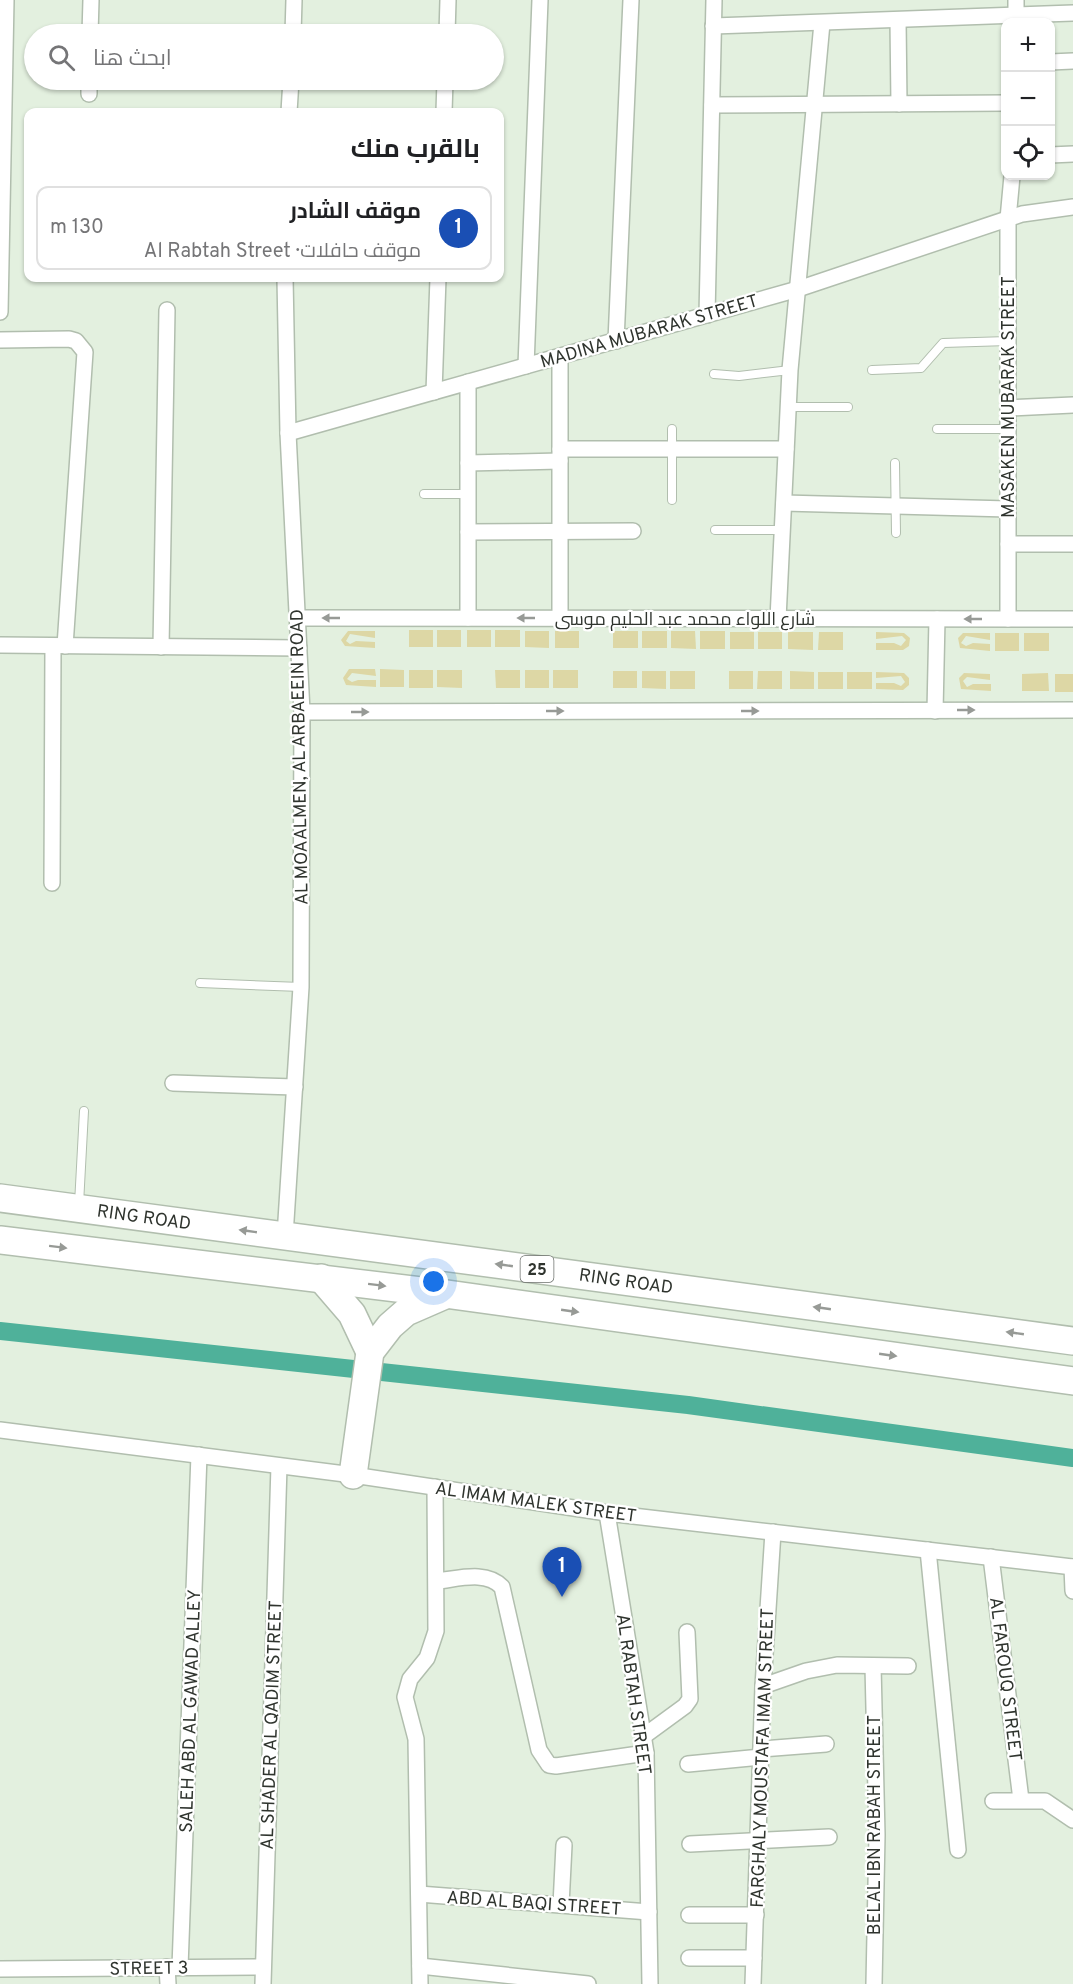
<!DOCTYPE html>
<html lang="ar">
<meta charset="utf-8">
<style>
:root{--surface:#fff;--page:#f2f2f2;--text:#202124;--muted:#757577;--line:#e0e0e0;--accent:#107fa7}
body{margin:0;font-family:Overpass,Cairo,sans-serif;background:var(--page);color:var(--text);direction:rtl}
.controls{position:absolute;right:18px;top:18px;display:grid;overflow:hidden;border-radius:12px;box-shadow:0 2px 4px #0004}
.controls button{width:54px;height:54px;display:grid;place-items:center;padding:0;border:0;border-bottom:2px solid var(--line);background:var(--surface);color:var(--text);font:30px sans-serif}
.you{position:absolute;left:434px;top:1282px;width:21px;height:21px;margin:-15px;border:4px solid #fff;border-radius:50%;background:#1a73e8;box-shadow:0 0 0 9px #1a73e833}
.badge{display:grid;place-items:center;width:39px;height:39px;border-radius:50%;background:var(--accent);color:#fff;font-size:20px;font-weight:700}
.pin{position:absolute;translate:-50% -50px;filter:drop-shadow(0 2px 3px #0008)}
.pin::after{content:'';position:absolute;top:32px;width:21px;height:18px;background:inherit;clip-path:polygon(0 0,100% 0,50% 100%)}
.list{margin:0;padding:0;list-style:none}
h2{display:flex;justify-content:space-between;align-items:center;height:78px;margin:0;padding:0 24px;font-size:26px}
h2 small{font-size:20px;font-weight:400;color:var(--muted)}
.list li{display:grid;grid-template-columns:39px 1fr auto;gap:18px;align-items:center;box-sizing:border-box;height:84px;margin:0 12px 12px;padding:0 12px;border:2px solid var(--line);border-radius:12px}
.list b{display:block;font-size:22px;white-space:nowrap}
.list p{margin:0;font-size:20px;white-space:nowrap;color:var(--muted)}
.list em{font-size:20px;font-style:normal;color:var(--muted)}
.icon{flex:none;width:33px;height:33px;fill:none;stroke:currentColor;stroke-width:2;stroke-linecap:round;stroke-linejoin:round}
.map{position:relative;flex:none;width:1073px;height:1984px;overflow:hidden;direction:ltr}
.search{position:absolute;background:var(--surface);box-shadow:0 2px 4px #0004;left:24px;top:24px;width:480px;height:66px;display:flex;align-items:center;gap:15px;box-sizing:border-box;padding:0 21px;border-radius:33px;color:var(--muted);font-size:22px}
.panel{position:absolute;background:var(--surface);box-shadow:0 2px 4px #0004;left:24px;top:108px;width:480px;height:174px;border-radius:12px;direction:rtl}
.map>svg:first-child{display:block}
.green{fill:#ddd7a5}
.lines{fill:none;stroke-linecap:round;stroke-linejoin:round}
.canal{stroke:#4fb19a;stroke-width:18}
.lane-casing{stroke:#b1beae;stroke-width:10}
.street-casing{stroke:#b1beae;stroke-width:18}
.highway-casing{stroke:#b1beae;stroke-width:30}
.lane{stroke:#fff;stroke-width:8}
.street{stroke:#fff;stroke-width:15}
.highway{stroke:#fff;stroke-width:27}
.oneway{fill:#979a96}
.labels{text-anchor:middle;stroke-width:4.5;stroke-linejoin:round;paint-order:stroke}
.shield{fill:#fff;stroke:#6d716d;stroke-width:1.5}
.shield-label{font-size:16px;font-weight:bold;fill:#2f342e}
.street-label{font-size:18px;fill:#2f342e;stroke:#fff}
</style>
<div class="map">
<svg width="1073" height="1984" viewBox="0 0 1073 1984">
<rect width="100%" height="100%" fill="#e3f0df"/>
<!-- green -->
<g class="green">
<rect x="409" y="630" width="24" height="17"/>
<rect x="437" y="630" width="24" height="17"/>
<rect x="467" y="630" width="24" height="17"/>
<rect x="495" y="630" width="25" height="17"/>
<path d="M348,631H375V638L350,634L346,641L350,644L356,641L375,642V648L345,646L341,640Z"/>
<path d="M525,631H549V648L525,647Z"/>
<rect x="555" y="631" width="24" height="17"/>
<rect x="613" y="631" width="25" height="17"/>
<rect x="642" y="631" width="25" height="17"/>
<path d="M671,631H695L696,649L671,648Z"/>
<rect x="700" y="631" width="25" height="18"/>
<rect x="730" y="632" width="24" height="17"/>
<rect x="758" y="632" width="24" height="17"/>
<path d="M788,632H813V650L788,649Z"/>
<path d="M819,632H843V650H818Z"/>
<path d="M876,632L904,633L910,638L909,646L903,650H876V643H894L901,646L906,640L902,636L876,639Z"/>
<path d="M963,633H990V640L966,636L961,643L966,646L973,643L990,644V651L960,648L958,638Z"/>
<rect x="995" y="633" width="24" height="18"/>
<rect x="1024" y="633" width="25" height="18"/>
<path d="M349,669H375L376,676L352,673L347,679L352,682L358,680H376V687L346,685L343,678Z"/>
<path d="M380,669L404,670V687H380Z"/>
<rect x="409" y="670" width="24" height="18"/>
<path d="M437,670H462V688L437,687Z"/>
<path d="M495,670H520V688H496Z"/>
<rect x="525" y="670" width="24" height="18"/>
<rect x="553" y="670" width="25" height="18"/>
<rect x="613" y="671" width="24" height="17"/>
<path d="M642,671H666V689L642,688Z"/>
<rect x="670" y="671" width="25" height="18"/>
<rect x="729" y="671" width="24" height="18"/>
<path d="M758,671H782V689H757Z"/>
<path d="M790,671L814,672V689H790Z"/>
<rect x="818" y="672" width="25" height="17"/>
<rect x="847" y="672" width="25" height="17"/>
<path d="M876,672L904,673L909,678V685L903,690L876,689V683H894L901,686L905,682L901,676L876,678Z"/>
<path d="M964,673L990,674V680L967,677L963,681L967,687L973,684H991V691L961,689L959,678Z"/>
<path d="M1048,673L1049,691H1022V674Z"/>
<rect x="1055" y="674" width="18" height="18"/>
</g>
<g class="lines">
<!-- canal -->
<path class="canal" d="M0,1331L688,1405L1073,1458"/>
<!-- lane casing -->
<g class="lane-casing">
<g id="lane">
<path d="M872,370L921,368L943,343L1008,341"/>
<path d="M714,374L739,376L790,370"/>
<path d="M788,407H848"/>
<path d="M937,429H1008"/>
<path d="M895,463L896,533"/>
<path d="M424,494H468"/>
<path d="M672,500V429"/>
<path d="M715,530H782"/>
<path d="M200,983L301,987"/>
<path d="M79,1204L84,1111"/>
</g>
</g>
<!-- street casing -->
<g class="street-casing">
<g id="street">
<path d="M1016,0V22"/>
<path d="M898,20L899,104"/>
<path d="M713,26L1073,13"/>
<path d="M90,34L91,0"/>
<path d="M293,34L294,0"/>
<path d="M447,34L448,0"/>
<path d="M1050,62L1073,61"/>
<path d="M89,94V80"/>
<path d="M712,105L1006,103"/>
<path d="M289,112L291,80"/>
<path d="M444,112L445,80"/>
<path d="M1050,155L1073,154"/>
<path d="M0,312L6,0"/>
<path d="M707,315L714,0"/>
<path d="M0,340L69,339L76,341L85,352L65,646"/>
<path d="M616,341L631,0"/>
<path d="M560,357V618"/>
<path d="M526,366L540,0"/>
<path d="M468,382V618"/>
<path d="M434,392L438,278"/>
<path d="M1008,408L1073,405"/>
<path d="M288,433L798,289L1022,214L1073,207"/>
<path d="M560,449H786"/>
<path d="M468,463L560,461"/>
<path d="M784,503L1008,509"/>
<path d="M468,532L633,531"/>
<path d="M1008,544H1073"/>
<path d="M298,618L1073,619"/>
<path d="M778,619L790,370L822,23"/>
<path d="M1008,619V219L1012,176"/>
<path d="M0,645L299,648"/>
<path d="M161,647L167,310"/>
<path d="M935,711L937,619"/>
<path d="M302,712L1073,710"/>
<path d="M52,883L53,646"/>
<path d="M173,1083L295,1087"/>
<path d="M285,1236L301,987L302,712L288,433L285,278"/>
<path d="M0,1430L353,1475L607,1513L1073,1567"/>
<path d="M607,1513L646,1753L650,1984"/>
<path d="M928,1550L958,1850"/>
<path d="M991,1557L1021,1800"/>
<path d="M1072,1567L1073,1591"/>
<path d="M437,1581C458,1579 486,1570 502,1587L539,1750L549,1765L556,1766L646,1753"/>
<path d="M873,1666L877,1835L874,1984"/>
<path d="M763,1686L806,1671L837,1665L908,1666"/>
<path d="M644,1736L685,1706L690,1699L687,1632"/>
<path d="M761,1749L826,1744"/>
<path d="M688,1764L761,1757"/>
<path d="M993,1801H1045L1073,1820"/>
<path d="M690,1844L829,1837"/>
<path d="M419,1894L649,1912"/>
<path d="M561,1905L564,1845"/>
<path d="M689,1915H756"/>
<path d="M689,1958H754"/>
<path d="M420,1966L588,1984"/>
<path d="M167,1967L168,1984"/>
<path d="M180,1967L199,1455"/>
<path d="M0,1969L263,1967"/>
<path d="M263,1984L279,1466"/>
<path d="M420,1984L416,1739L405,1697L410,1679L427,1658L436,1631L435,1487"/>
<path d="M753,1984L763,1686L773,1532"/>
</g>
</g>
<!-- highway casing -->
<g class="highway-casing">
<g id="highway">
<path d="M0,1198L1073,1341"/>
<path d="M0,1240L446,1294L1073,1381"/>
<path d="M321,1278L352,1314L370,1352"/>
<path d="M353,1475L370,1352L390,1326L406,1312L445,1295"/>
</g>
</g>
<!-- lane -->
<use href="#lane" class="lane"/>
<!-- street -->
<use href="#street" class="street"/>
<!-- highway -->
<use href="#highway" class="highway"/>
</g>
<!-- one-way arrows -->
<defs><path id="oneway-solid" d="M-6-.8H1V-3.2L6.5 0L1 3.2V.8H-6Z" transform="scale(1.5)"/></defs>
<g class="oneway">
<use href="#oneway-solid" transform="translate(331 618) rotate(-180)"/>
<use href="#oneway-solid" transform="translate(526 618) rotate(-180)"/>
<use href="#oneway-solid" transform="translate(973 619) rotate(-180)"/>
<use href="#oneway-solid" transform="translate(966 710)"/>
<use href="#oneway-solid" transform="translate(555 711)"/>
<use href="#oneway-solid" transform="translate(750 711)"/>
<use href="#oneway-solid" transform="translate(360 712)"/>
<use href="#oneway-solid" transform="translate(248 1231) rotate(-172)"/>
<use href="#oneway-solid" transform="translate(58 1247) rotate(7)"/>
<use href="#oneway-solid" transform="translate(504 1265) rotate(-172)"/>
<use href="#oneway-solid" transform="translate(377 1285) rotate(7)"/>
<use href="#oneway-solid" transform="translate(822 1308) rotate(-172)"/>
<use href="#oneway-solid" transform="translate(570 1311) rotate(8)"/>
<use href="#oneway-solid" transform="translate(1015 1333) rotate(-172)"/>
<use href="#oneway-solid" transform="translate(888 1355) rotate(8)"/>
</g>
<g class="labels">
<!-- shield labels -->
<rect class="shield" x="520.5" y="1256" width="33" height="26" rx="4.5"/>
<g class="shield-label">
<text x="537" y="1275">25</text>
</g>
<!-- street labels -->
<g class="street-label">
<text transform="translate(649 331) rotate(-16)" y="6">MADINA MUBARAK STREET</text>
<text transform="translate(1008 397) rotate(-90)" y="6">MASAKEN MUBARAK STREET</text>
<text x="685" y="625">شارع اللواء محمد عبد الحليم موسى</text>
<text transform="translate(299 757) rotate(-91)" y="6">AL MOAALMEN, AL ARBAEEIN ROAD</text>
<text transform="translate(144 1217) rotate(8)" y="6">RING ROAD</text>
<text transform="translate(626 1281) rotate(8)" y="6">RING ROAD</text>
<text transform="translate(536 1502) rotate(8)" y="6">AL IMAM MALEK STREET</text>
<text transform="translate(1006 1679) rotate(83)" y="6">AL FAROUQ STREET</text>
<text transform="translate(634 1694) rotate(82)" y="6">AL RABTAH STREET</text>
<text transform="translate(190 1711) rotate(-88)" y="6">SALEH ABD AL GAWAD ALLEY</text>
<text transform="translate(271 1725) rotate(-88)" y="6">AL SHADER AL QADIM STREET</text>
<text transform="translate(762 1758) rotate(-88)" y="6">FARGHALY MOUSTAFA IMAM STREET</text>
<text transform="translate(874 1825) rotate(-90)" y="6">BELAL IBN RABAH STREET</text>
<text transform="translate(534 1903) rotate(4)" y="6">ABD AL BAQI STREET</text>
<text transform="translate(149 1968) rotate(-1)" y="6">STREET 3</text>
</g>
</g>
</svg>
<div class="controls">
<button>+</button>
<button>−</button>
<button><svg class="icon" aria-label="locate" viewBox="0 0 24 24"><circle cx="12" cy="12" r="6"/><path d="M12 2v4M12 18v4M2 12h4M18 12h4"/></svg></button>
</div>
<div class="you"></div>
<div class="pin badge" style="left:562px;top:1597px;background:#1a4fb4">1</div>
<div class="search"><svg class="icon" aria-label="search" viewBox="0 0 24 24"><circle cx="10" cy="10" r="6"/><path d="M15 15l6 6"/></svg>ابحث هنا</div>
<section class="panel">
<h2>بالقرب منك<small></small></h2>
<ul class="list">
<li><span class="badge" style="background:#1a4fb4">1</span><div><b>موقف الشادر</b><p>موقف حافلات · Al Rabtah Street</p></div><em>130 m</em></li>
</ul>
</section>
</div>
